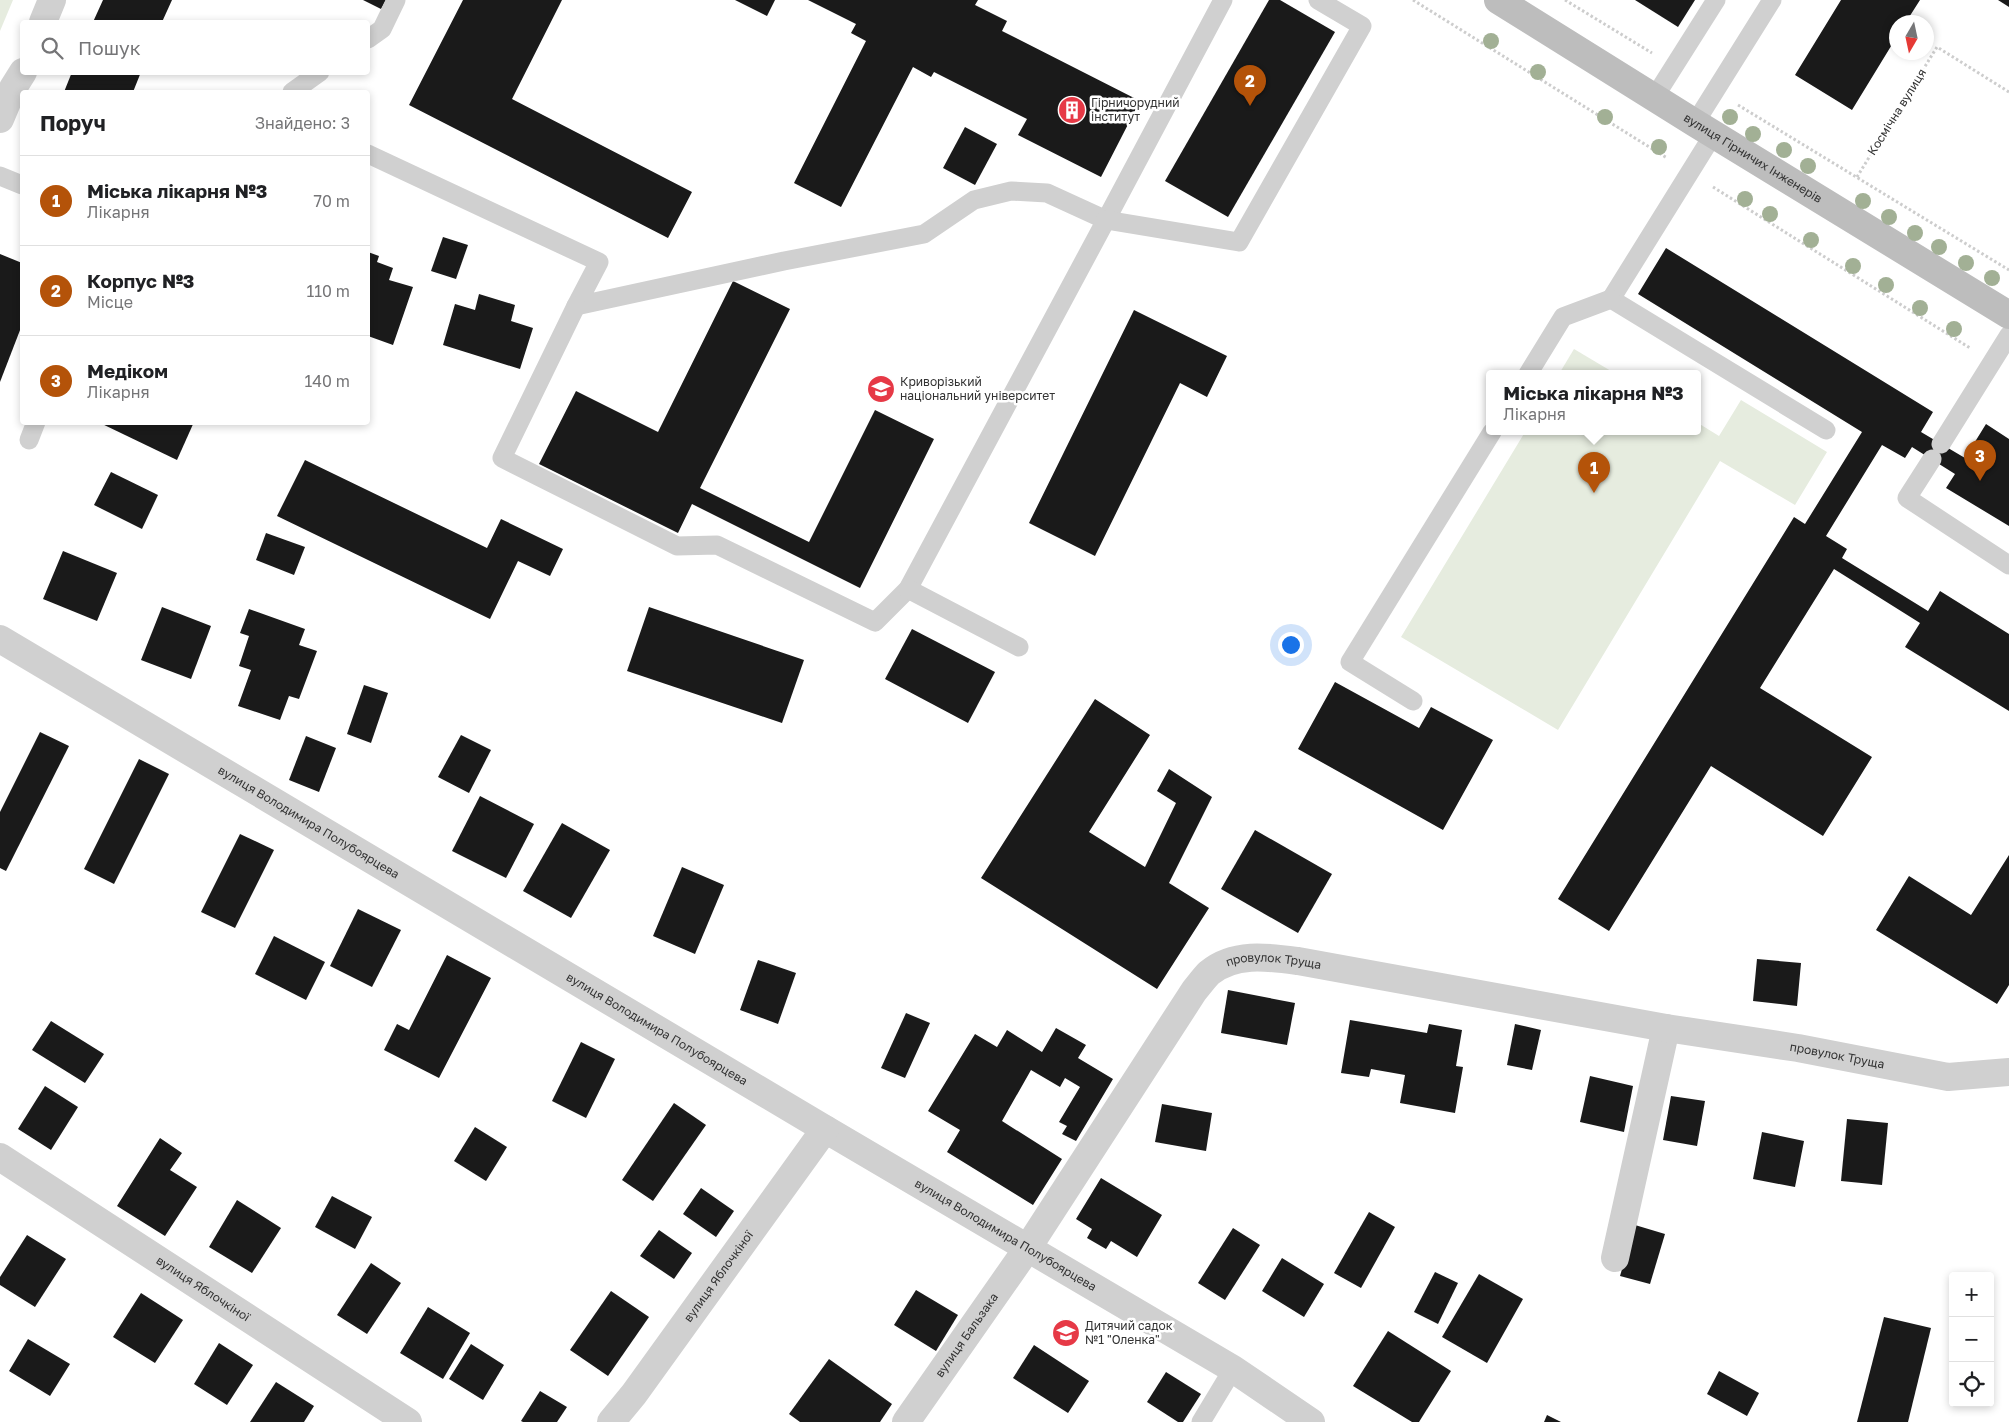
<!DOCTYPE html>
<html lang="uk">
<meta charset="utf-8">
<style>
:root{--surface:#fff;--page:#f2f2f2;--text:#202124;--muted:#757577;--line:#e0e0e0;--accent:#b45309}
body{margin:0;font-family:"Golos Text",sans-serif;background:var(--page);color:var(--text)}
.controls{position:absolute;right:15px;bottom:15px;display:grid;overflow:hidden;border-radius:5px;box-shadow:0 2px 8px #0003}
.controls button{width:45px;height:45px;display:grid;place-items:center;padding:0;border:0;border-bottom:1px solid var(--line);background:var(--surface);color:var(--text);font:25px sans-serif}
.compass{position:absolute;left:1889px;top:15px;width:45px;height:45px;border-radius:50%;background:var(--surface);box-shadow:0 2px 8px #0003;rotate:189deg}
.you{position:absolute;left:1290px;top:644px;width:18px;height:18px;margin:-12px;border:4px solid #fff;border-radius:50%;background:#1a73e8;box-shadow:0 0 0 8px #1a73e833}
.badge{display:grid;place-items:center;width:32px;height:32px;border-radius:50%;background:var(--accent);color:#fff;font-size:16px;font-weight:700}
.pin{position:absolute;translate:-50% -41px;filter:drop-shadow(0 1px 2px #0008)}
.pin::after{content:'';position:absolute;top:26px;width:18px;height:15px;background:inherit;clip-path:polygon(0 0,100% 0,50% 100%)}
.popup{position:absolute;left:1486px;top:370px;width:215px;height:65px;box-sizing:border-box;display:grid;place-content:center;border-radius:5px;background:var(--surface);filter:drop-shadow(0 1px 4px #0005);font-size:16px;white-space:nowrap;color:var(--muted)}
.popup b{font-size:19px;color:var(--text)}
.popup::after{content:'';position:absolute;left:50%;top:100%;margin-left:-10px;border:10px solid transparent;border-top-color:var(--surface)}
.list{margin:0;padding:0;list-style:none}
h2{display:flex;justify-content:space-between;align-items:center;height:65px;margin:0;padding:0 20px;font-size:21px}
h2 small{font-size:16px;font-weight:400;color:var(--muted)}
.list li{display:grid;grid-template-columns:32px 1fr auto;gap:15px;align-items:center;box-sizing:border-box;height:90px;padding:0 20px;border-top:1px solid var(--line)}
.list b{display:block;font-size:19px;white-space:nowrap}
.list p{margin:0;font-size:16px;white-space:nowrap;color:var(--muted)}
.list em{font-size:16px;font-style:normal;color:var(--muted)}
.icon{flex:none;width:28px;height:28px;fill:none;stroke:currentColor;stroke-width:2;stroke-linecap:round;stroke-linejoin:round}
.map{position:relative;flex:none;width:2009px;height:1422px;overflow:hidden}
.search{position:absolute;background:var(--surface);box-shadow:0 2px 8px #0003;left:20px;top:20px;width:350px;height:55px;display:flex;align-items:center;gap:12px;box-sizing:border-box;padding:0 18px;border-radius:5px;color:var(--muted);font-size:19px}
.panel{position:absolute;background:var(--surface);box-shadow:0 2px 8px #0003;left:20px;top:90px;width:350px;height:335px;border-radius:5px}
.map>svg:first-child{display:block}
.green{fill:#e6ecdf}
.building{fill:#1a1a1a}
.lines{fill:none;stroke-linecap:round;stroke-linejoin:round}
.path{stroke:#cdcdcd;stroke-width:3;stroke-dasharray:2.5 2.5;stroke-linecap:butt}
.lane{stroke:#d0d0d0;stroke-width:19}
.street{stroke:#d0d0d0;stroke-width:28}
.secondary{stroke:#bdbdbd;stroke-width:28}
.tree{fill:#a2b095}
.labels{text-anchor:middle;stroke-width:5;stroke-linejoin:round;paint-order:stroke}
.poi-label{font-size:12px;fill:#333;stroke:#fff;text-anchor:start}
.street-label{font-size:12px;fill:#333;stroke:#fff}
</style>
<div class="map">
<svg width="2009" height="1422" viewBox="0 0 2009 1422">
<rect width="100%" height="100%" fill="#fff"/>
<!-- green -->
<g class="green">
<path d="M0,0H13L0,31Z"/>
<path d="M1574,349L1616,374H1559Z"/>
<path d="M1741,400L1827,452L1795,505L1720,461L1558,730L1401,637L1525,432H1698V423L1719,436Z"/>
</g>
<!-- building -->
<g class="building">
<path d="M103,0H172L162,22H93Z"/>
<path d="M363,0H386L381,9Z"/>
<path d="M463,0H562L512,99L692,192L668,238L409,105Z"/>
<path d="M735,0H775L767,16Z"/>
<path d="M808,0H978L975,5L1007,21L1002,31L1140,101L1101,177L1018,135L1027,119L934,72L931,77L913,67L841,207L794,183L866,41L851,33L856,24Z"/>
<path d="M1269,0H1280L1335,32L1228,217L1165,181Z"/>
<path d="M1635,0H1695L1678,27Z"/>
<path d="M1841,0H1920L1906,22H1896V38L1852,110L1795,75Z"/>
<path d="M1998,0H2009V7Z"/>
<path d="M72,72H141L133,92H64Z"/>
<path d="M965,127L997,144L975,185L943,168Z"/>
<path d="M443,237L468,245L456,279L431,271Z"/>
<path d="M1666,248L1933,412L1921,432L1965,458L1986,424L2009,439V526L1946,488L1955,474L1912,447L1905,458L1882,445L1826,536L1847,549L1842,558L1928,611L1940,591L2009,634V711L1905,647L1920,623L1834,569L1760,688L1872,757L1823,836L1711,766L1609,931L1558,899L1794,517L1805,524L1862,432L1638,294Z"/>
<path d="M368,252L379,256L377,262L393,268L389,280L413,287L393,345L368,336Z"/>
<path d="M0,254L22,263V325L0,382Z"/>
<path d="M733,281L790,309L700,488L809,542L875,410L934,439L860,588L692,504L678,533L539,464L576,391L658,432Z"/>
<path d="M479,294L515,305L511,321L533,328L520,369L443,345L455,304L475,310Z"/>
<path d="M1134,310L1227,356L1207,397L1180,383L1095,556L1029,523Z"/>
<path d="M98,422H194L177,460Z"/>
<path d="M305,460L487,548L501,519L563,549L550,576L518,561L490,619L277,516Z"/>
<path d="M111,472L158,495L142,529L94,505Z"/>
<path d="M266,533L305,547L294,575L256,560Z"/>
<path d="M63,551L117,573L97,621L43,599Z"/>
<path d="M162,607L211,626L191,679L141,660Z"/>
<path d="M649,607L804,660L782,723L627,671Z"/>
<path d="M249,609L305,629L299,645L317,651L299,699L289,696L280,720L238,706L251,670L239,666L249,636L240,633Z"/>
<path d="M912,629L995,672L968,723L885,679Z"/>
<path d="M1335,682L1419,728L1431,707L1493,740L1443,830L1298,749Z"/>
<path d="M364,685L388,693L371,743L347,734Z"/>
<path d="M1095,699L1150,735L1089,832L1145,867L1176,803L1157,791L1169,769L1212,797L1169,883L1209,908L1157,989L981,878Z"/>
<path d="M40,732L69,746L6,871L0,868V812Z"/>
<path d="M461,735L491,750L469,793L438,777Z"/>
<path d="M306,736L336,748L319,792L289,780Z"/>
<path d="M139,759L169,774L114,884L84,869Z"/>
<path d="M480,796L534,824L506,878L452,851Z"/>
<path d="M562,823L610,850L571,918L523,891Z"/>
<path d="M1255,830L1332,874L1298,933L1221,889Z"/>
<path d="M240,834L274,850L235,928L201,912Z"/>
<path d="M2009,855V985L1997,1004L1876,930L1909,876L1971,915Z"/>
<path d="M682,867L724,885L695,954L653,936Z"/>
<path d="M358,909L401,930L372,987L330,966Z"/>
<path d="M274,936L325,962L306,1000L255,974Z"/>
<path d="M447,955L491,978L439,1078L384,1050L397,1024L409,1030Z"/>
<path d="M1757,959L1801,963L1797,1006L1753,1001Z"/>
<path d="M758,960L796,973L778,1024L740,1010Z"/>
<path d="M1228,990L1295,1003L1287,1045L1221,1033Z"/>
<path d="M906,1013L930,1023L905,1078L881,1068Z"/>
<path d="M1350,1020L1427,1033L1429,1024L1462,1030L1456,1066L1463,1067L1455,1113L1400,1103L1405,1075L1371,1069L1369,1077L1341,1073Z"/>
<path d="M51,1021L104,1054L85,1083L32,1050Z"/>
<path d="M1515,1024L1541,1030L1532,1070L1507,1065Z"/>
<path d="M1056,1028L1086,1045L1078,1058L1113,1079L1076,1141L1062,1134L1067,1126L1059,1122L1080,1087L1065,1078L1060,1087L1031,1070L1002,1121L1062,1159L1033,1205L947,1152L960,1130L928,1111L975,1034L997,1047L1007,1030L1042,1052Z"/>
<path d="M581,1042L615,1059L586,1118L552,1101Z"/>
<path d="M1590,1076L1633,1086L1624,1132L1580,1122Z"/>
<path d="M45,1086L78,1107L51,1150L18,1129Z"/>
<path d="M1671,1096L1705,1101L1697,1146L1663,1140Z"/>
<path d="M674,1103L706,1125L653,1201L622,1180Z"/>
<path d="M1162,1104L1212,1113L1206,1151L1155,1142Z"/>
<path d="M1847,1119L1888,1123L1882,1185L1841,1181Z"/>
<path d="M475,1127L507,1147L486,1181L454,1161Z"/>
<path d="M1762,1132L1804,1141L1795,1187L1753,1179Z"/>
<path d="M160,1138L182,1153L170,1170L197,1187L165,1236L117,1206Z"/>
<path d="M1101,1178L1162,1215L1137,1257L1111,1241L1106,1249L1087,1238L1092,1229L1076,1219Z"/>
<path d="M701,1188L734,1211L716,1237L683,1214Z"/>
<path d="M332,1196L372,1217L355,1249L315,1227Z"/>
<path d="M237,1200L281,1228L252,1273L209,1247Z"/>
<path d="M1369,1212L1395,1227L1361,1288L1334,1273Z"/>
<path d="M1635,1225L1665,1234L1650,1284L1620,1276Z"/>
<path d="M1233,1228L1260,1245L1225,1300L1198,1283Z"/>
<path d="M659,1230L692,1253L674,1279L640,1256Z"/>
<path d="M27,1235L66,1259L35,1307L0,1285V1277Z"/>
<path d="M1282,1258L1324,1284L1304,1317L1262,1291Z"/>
<path d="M371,1263L401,1283L367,1334L337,1315Z"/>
<path d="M1435,1272L1458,1283L1438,1324L1414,1312Z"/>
<path d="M1479,1274L1523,1299L1487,1363L1442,1337Z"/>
<path d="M916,1290L958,1315L936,1351L894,1325Z"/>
<path d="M611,1291L649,1317L608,1376L570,1350Z"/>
<path d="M141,1293L183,1320L155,1363L113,1337Z"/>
<path d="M428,1307L470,1333L443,1379L400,1353Z"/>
<path d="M1884,1317L1931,1328L1908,1422H1857Z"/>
<path d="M1388,1331L1451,1371L1419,1422H1412L1353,1386Z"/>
<path d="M28,1339L70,1364L50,1396L9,1371Z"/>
<path d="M219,1343L253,1365L227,1405L194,1384Z"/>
<path d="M471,1344L504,1365L483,1400L449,1379Z"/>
<path d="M1034,1345L1089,1381L1068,1413L1013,1378Z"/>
<path d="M829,1359L892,1404L880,1422H800L789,1414Z"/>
<path d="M1719,1371L1759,1393L1747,1416L1707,1394Z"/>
<path d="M1166,1372L1201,1394L1183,1422H1178L1147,1402Z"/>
<path d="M276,1382L314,1406L304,1422H250Z"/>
<path d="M540,1391L567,1407L557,1422H523L521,1421Z"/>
<path d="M1547,1415L1561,1422H1544Z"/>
</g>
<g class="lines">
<!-- path -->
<g class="path">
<path d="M1413,0L1667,158"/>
<path d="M1565,0L1652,53"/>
<path d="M1738,105L2009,270"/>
<path d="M1857,177L1937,47L2009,92"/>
<path d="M1713,187L1970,348"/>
</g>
<!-- lane -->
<g class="lane">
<path d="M368,39L382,29L396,0"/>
<path d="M292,92L320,72"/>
<path d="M1654,98L1716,0"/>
<path d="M1695,123L1772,0"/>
<path d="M1713,135L1611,299L1826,430"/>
<path d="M368,154L599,262L576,306L784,261L924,234L974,200L1011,191L1047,193L1106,220L1223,0"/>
<path d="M0,176L22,185"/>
<path d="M576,306L502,458L677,546L717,545L875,622L908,589L1106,220L1239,242L1362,26L1318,0"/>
<path d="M1528,374L1563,317L1611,299"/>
<path d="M29,440L36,422"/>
<path d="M1941,444L2009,335"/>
<path d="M1932,459L1907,498L2009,565"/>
<path d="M908,589L1019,647"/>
<path d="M1413,701L1350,662L1492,432"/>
<path d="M1201,1422L1233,1369"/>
</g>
<!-- street -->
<g class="street">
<path d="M43,22L52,0"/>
<path d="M0,119L13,88L23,72"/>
<path id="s1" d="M0,639L825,1129L1233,1369L1311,1422"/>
<path id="s2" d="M0,1157L408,1422"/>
<path d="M1615,1258L1666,1028"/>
<path id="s3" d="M611,1422L634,1394L825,1129"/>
<path id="s4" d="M906,1422L1027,1249L1194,991C1199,985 1204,978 1209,973C1234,952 1268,957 1298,961L1666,1028L1798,1048L1948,1077L2009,1072"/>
</g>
<!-- secondary -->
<path class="secondary" id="s5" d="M1498,0L1695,123L2009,315"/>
</g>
<!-- trees -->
<g class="tree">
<circle cx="1491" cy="41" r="8"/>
<circle cx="1538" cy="72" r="8"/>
<circle cx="1605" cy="117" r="8"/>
<circle cx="1730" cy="117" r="8"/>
<circle cx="1753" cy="134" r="8"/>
<circle cx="1659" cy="147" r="8"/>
<circle cx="1784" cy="150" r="8"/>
<circle cx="1808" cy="166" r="8"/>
<circle cx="1745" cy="199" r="8"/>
<circle cx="1863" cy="201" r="8"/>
<circle cx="1770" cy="214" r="8"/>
<circle cx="1889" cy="217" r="8"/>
<circle cx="1915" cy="233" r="8"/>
<circle cx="1811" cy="240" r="8"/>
<circle cx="1939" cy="247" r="8"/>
<circle cx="1966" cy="263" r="8"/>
<circle cx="1853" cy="266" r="8"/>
<circle cx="1992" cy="278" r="8"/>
<circle cx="1886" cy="285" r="8"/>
<circle cx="1920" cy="308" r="8"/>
<circle cx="1954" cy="329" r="8"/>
</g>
<!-- icons -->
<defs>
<g id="building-disc" transform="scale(1.4375)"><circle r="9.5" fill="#e63946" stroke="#fff"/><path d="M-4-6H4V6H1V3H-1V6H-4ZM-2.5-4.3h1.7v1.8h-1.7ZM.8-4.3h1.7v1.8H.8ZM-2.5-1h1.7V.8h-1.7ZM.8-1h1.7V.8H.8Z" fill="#fff"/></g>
<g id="university-disc" transform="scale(1.4375)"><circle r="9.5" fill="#e63946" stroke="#fff"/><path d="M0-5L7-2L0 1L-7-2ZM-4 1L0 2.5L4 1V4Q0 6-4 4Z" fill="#fff"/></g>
<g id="school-disc" transform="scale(1.4375)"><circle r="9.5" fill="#e63946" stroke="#fff"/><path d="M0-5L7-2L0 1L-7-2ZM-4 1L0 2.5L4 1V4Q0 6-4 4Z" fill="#fff"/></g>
</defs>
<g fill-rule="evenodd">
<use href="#building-disc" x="1072" y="110"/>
<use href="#university-disc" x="881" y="389"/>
<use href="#school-disc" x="1066" y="1333"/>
</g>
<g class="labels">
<!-- poi labels -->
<g class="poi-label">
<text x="1091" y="107">Гірничорудний<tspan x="1091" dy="14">інститут</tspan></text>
<text x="900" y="386">Криворізький<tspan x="900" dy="14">національний університет</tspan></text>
<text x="1085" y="1330">Дитячий садок<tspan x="1085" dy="14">№1 "Оленка"</tspan></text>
</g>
<!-- street labels -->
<g class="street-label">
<text transform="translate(1897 112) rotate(-58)" y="4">Космічна вулиця</text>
<text dy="4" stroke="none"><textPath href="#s5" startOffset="300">вулиця Гірничих Інженерів</textPath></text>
<text dy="4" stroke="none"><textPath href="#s1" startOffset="359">вулиця Володимира Полубоярцева</textPath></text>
<text dy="4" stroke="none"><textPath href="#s4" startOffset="610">провулок Труща</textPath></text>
<text dy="4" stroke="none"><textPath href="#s1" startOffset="764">вулиця Володимира Полубоярцева</textPath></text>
<text dy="4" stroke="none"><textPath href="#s4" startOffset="1182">провулок Труща</textPath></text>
<text dy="4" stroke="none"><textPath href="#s1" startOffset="1169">вулиця Володимира Полубоярцева</textPath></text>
<text dy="4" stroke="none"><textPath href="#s3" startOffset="181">вулиця Яблочкіної</textPath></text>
<text dy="4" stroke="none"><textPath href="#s2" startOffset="242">вулиця Яблочкіної</textPath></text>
<text dy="4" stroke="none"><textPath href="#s4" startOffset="106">вулиця Бальзака</textPath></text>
</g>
</g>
</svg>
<div class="controls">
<button>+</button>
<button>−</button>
<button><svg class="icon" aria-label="locate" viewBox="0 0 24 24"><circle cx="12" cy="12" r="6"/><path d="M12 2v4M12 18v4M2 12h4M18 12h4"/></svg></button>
</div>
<svg class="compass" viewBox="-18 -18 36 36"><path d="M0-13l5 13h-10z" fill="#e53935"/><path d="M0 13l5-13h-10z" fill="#757577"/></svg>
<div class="you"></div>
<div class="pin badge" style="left:1594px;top:493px">1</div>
<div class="popup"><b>Міська лікарня №3</b>Лікарня</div>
<div class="pin badge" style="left:1250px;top:106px">2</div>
<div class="pin badge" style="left:1980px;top:481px">3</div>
<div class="search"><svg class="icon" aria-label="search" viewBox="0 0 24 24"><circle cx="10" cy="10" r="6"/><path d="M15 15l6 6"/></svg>Пошук</div>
<section class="panel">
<h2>Поруч<small>Знайдено: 3</small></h2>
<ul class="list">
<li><span class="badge">1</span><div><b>Міська лікарня №3</b><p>Лікарня</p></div><em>70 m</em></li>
<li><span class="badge">2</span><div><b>Корпус №3</b><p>Місце</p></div><em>110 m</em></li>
<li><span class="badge">3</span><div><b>Медіком</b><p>Лікарня</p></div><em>140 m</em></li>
</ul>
</section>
</div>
